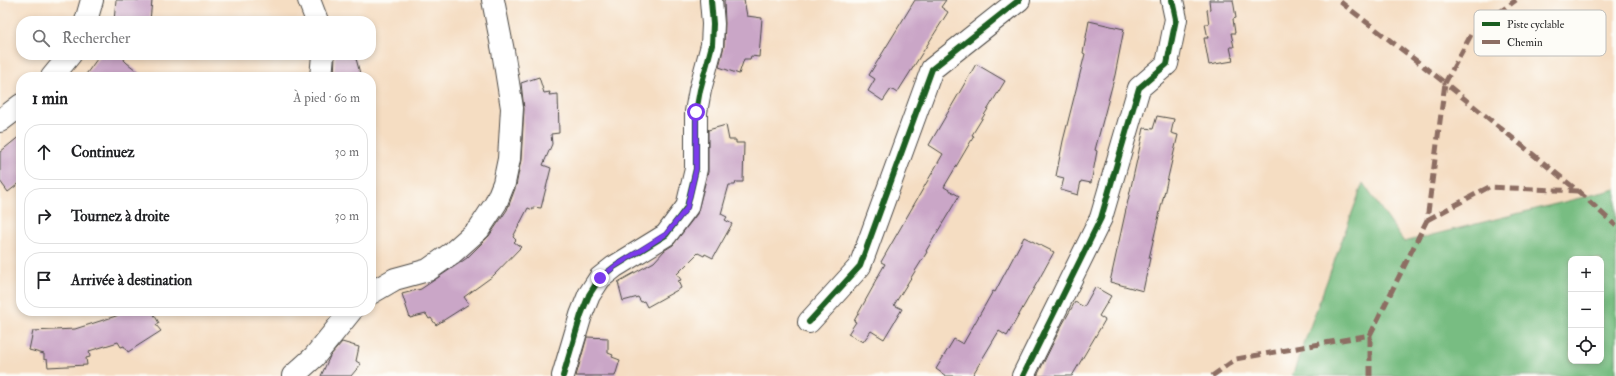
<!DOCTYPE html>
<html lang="fr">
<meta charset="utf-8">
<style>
:root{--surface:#fff;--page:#f6f6f6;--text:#202124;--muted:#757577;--line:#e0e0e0}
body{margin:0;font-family:"IM FELL Double Pica",serif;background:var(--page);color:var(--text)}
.controls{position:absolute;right:12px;bottom:12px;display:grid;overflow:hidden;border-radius:8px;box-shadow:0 2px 6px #0003}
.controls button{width:36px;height:36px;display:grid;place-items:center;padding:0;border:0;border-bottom:1px solid var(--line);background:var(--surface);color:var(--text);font:20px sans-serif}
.stop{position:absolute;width:12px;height:12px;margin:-9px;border:3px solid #7c3aed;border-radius:50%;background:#fff}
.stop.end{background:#7c3aed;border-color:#fff;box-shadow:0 1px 4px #0008}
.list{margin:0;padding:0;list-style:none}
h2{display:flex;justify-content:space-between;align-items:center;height:52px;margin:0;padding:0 16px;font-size:17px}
h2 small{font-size:13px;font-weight:400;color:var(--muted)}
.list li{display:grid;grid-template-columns:26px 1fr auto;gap:12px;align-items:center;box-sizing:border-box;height:56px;margin:0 8px 8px;padding:0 8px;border:1px solid var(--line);border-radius:16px}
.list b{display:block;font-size:15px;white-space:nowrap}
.list em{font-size:13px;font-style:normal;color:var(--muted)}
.icon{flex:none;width:22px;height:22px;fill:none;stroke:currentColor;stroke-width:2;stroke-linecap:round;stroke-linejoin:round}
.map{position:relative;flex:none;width:1616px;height:376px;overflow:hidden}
.search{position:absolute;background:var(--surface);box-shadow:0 2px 6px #0003;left:16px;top:16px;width:360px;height:44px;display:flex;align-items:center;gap:10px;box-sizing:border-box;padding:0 14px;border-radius:16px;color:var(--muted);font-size:15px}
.panel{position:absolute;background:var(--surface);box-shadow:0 2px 6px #0003;left:16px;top:72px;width:360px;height:244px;border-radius:16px}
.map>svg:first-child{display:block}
.forest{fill:#78bd82;stroke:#527456;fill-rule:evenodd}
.building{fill:#caa6c7}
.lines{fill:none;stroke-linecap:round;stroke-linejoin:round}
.minor-casing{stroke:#494642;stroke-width:24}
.minor{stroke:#fff;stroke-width:22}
.quiet{stroke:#8d6e63;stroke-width:5;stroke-dasharray:10 5;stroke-linecap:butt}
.cycleway-casing{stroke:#fdfcf7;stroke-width:8}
.cycleway{stroke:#1b5e20;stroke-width:6}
.route{stroke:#7c3aed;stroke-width:5}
.key{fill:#fdfcf7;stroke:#bebdba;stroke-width:1}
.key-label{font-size:11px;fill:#2b2b2b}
</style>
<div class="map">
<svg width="1616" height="376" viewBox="0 0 1616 376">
<rect width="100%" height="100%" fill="#fdfcf7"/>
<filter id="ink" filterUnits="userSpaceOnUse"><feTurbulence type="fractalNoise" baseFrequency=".025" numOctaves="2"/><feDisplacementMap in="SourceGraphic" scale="8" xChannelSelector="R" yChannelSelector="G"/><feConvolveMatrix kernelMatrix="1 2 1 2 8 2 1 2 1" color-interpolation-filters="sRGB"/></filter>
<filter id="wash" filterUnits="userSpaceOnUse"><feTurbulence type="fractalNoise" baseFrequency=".012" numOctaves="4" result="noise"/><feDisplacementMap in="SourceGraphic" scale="16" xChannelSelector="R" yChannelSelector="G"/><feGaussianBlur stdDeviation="0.9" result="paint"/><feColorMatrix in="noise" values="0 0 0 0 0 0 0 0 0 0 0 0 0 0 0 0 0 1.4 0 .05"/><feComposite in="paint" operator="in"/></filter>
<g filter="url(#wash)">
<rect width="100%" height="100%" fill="#f5ddc2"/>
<!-- forest -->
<path class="forest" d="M1363,183L1404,242L1616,189V376H1292ZM1571,259H1601V361H1571Z"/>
<g id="blocks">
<!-- building -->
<g class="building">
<path d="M116,0H152L150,21H114Z"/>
<path d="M724,0H744L747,16L762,18L759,57L751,56L750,59H744L739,74L719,67L724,46L725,23Z"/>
<path d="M915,0H946L941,7L948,12L897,93L891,89L883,101L868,91L875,79L869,75Z"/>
<path d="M1209,0H1233L1236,18L1233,19L1235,33H1231L1234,47H1230L1233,61L1209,65L1204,38H1208L1205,24H1209L1207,10L1210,9Z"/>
<path d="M1089,21L1124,29L1115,75L1095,150L1097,151L1091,183L1081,181L1078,195L1061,190L1064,178L1056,176L1063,141L1085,54L1083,53Z"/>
<path d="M100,55H126L124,60L127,63L145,77H84Z"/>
<path d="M335,55H355L361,77H334Z"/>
<path d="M976,64L1005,81L972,135L974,136L944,187L959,196L926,251L927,252L894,305L902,309L884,339L871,331L863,342L848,334L856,322L854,321L874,285H873L885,264L881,262L943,154L929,145Z"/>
<path d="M539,77L544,93L550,92L549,95L558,94L559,133L551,134L552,144L543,165L551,168L541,208L533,207V210L528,208L513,237L516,240L514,242L521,247L493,276L464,297L469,304L436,325L431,318L429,319L426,314L410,318L402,294L421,289L467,258L489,236L507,210L516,186L521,160L524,109L521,83Z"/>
<path d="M1157,116L1174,119L1171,133L1178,135L1149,258H1150L1143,291L1110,282L1144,128L1153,129Z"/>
<path d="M726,125L729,140H736V143H744L743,182H736L735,185H729L721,214L727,217L725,220L732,224L713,258L705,254L704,256L698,253L677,274L681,280L678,281L681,288L647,307L644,301L641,302L638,297L623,301L618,282L654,262L665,250L673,245L697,214L708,172V130Z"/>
<path d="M21,135V182L8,192L0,181V152Z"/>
<path d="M1024,237L1054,252L1038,281L1007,336L999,331L972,376H946L936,369L954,339L963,344L993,291L995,292Z"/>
<path d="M1095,287L1111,296L1099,316L1105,320L1072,376H1037L1061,327L1075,302L1084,307Z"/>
<path d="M124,311H152L159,323L156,325L161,331L128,352L124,346L121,347L118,342L89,351L90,357L86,358L87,365L48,367L47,359L44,360V354L29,350L33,331L75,329L116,316Z"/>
<path d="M587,337L608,338V353L613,355L612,357L620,360L615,376H576Z"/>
<path d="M342,342L359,347L356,361L361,364L351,376H321L330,356Z"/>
</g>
</g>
</g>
<g filter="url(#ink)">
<use href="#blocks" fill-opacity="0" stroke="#494642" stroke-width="1"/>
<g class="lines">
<!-- minor casing -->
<g class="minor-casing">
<g id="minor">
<path d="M309,0L317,21"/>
<path d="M86,21L92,0"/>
<path d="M52,77L70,55"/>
<path d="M321,77L323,55"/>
<path d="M0,121L21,105"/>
<path d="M371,293L395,279L428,270L452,253L479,229L496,203L504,183L509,159L512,108L503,51L493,0"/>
<path d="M809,322L860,266L932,69L1019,0"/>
<path d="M293,376L314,357L351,311"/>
<path d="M563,376L581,315L589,295L600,278L614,267L666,235L687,207L696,169V112L700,90L712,45L713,24L711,0"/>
<path d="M1023,376L1101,218L1139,88L1167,64L1176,19L1172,0"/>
</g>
</g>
<!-- minor -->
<use href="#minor" class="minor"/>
<!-- quiet -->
<g class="quiet">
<path d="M1578,191L1616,226"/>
<path d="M1427,220L1489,187L1578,191L1445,83L1472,33L1516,0"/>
<path d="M1212,376L1236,359L1370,335L1427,220L1445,83L1338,0"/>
<path d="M1370,376V335"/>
</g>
<!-- cycleway casing -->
<g class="cycleway-casing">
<g id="cycleway">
<path d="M809,322L860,266L932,69L1019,0"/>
<path d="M563,376L581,315L589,295L600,278L614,267L666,235L687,207L696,169V112L700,90L712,45L713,24L711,0"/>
<path d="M1023,376L1101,218L1139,88L1167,64L1176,19L1172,0"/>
</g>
</g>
<!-- cycleway -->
<use href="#cycleway" class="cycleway"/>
</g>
</g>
<g class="lines" filter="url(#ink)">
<!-- route -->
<path class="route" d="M600,278L614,267L666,234L687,208L696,169V112"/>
</g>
<!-- legend -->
<rect x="1474" y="10" width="132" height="46" rx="6" class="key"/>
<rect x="1482" y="22" width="18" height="4" fill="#1b5e20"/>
<rect x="1482" y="40" width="18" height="4" fill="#8d6e63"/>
<g class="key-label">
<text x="1507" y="28">Piste cyclable</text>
<text x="1507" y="46">Chemin</text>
</g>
</svg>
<div class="controls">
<button>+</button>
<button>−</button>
<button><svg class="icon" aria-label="locate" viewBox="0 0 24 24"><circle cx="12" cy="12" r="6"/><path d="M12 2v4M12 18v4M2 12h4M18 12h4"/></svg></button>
</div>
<div class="stop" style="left:696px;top:112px"></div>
<div class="stop end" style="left:600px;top:278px"></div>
<div class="search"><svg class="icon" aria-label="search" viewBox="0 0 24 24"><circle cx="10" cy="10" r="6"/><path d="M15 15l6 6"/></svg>Rechercher</div>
<section class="panel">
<h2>1 min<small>À pied · 60 m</small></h2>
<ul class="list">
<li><svg class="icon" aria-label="ahead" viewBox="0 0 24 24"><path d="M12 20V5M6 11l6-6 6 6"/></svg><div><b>Continuez</b></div><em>30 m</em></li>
<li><svg class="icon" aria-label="right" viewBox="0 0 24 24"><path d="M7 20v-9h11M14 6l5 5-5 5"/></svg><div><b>Tournez à droite</b></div><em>30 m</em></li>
<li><svg class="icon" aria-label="arrive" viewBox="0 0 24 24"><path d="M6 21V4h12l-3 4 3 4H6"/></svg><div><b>Arrivée à destination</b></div></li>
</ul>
</section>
</div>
